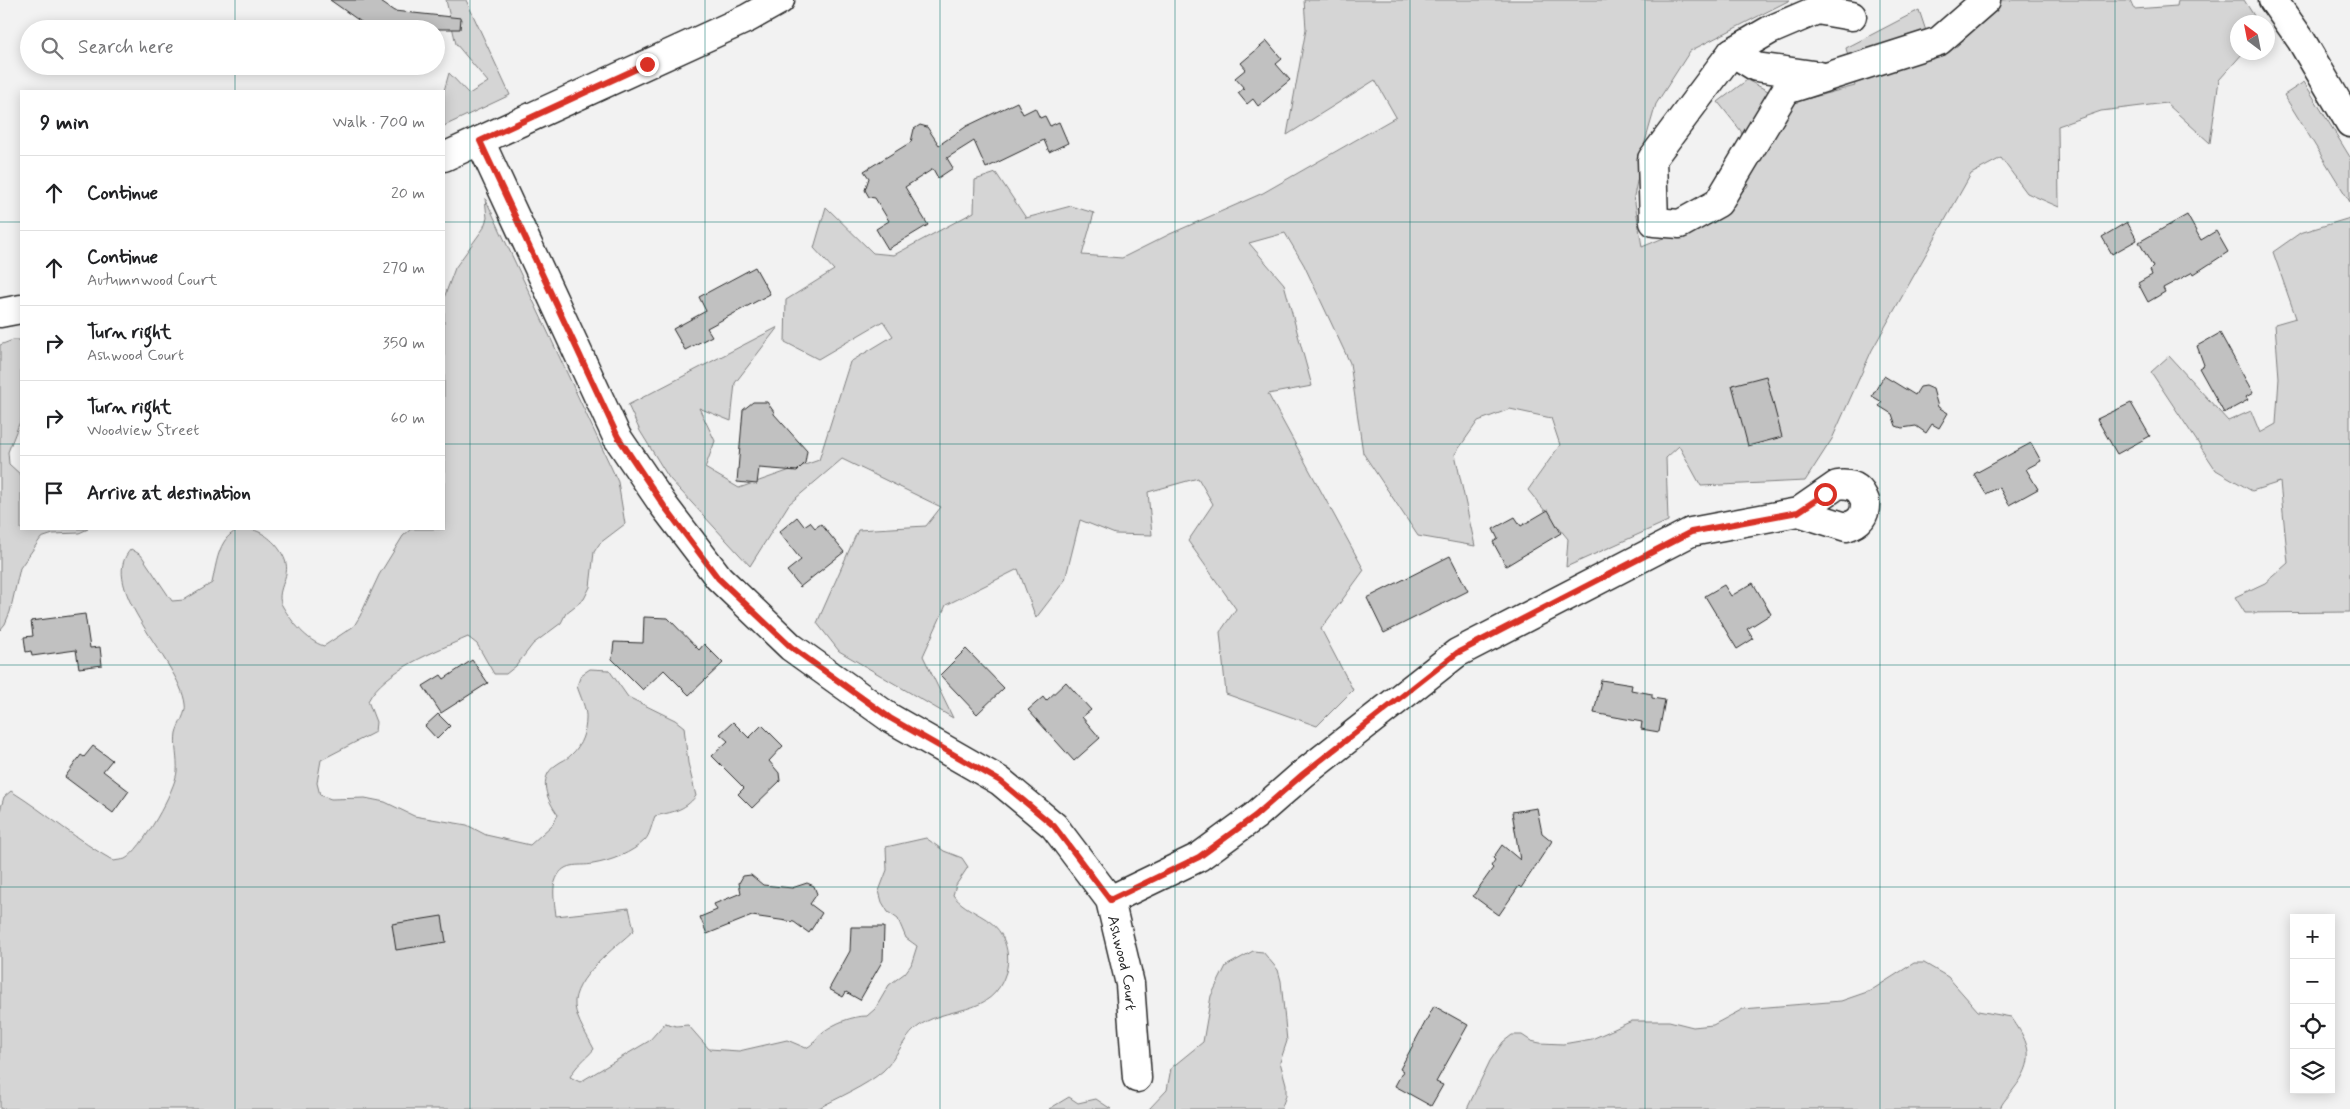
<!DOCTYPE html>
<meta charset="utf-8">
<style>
:root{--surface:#fff;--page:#f2f2f2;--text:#202124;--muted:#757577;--line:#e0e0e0}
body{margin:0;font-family:Mynerve,sans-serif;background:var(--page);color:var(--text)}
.controls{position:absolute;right:15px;bottom:15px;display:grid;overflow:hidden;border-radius:0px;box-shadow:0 2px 12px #0003}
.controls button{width:45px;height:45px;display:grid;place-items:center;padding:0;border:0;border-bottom:1px solid var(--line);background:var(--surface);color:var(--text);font:25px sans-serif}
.compass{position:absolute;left:2230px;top:15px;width:45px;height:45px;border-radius:50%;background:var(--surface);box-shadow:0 2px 12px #0003;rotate:328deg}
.stop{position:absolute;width:15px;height:15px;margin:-11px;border:4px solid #d93025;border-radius:50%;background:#fff}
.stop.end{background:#d93025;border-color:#fff;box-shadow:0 1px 5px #0008}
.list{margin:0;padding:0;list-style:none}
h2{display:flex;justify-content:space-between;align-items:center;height:65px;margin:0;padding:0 20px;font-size:21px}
h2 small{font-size:16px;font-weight:400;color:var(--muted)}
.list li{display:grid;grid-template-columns:32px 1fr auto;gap:15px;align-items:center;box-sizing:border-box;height:75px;padding:0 20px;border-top:1px solid var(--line)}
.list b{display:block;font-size:19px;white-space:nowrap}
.list p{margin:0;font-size:16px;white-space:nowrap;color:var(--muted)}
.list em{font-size:16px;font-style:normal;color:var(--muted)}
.icon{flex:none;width:28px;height:28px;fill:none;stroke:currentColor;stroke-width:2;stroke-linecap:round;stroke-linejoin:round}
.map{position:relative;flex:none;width:2350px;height:1109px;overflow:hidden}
.search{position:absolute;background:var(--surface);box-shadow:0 2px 12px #0003;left:20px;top:20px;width:425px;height:55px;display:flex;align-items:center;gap:12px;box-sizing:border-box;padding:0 18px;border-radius:28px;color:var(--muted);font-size:19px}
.panel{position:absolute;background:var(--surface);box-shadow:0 2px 12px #0003;left:20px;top:90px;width:425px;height:440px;border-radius:0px}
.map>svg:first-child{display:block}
.green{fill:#d5d5d5;stroke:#808080}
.building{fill:#c1c1c1;stroke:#2b2b2b}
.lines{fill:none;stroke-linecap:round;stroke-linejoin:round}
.minor-casing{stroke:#2b2b2b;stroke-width:31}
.minor{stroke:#fff;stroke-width:28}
.route{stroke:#d93025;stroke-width:6}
.grid{fill:none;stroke:#0f766e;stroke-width:1;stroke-opacity:0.55}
.labels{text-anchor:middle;stroke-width:4.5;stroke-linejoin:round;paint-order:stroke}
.street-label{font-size:16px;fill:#2b2b2b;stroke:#fff}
</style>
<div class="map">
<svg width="2350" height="1109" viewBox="0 0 2350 1109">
<rect width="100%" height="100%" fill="#f2f2f2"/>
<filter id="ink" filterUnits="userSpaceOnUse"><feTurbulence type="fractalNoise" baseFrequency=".02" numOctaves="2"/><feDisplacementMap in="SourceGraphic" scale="10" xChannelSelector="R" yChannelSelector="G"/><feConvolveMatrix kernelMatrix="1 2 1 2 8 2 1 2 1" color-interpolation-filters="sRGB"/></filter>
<g filter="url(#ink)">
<!-- green -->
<g class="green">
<path d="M446,0H466L510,95L444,126V91L449,73L469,94L488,82L456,44Z"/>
<path d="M1304,0H1790L1690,51L1656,104L1645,142L1634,196L1642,247L1720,214L1748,186L1741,131L1718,102L1747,80L1791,103L1855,86L1846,48L1919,10L1933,52L1996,0H2130L2134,9L2177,6L2178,0H2244L2258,22H2238V52L2243,53L2219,80L2210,143L2166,103L2101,111L2058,126L2059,207L2027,193L2001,158L1971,174L1872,350L1832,439L1805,481L1701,486L1679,446L1666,458L1668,521L1566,567L1568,539L1528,490L1560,445L1551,418L1510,409L1478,421L1455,454L1475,546L1418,536L1363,453L1350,363L1304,265L1285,233L1249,243L1284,284L1312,386L1268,394L1364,570L1321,629L1353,690L1317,726L1226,694L1220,632L1236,609L1188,541L1213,504L1198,478L1148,492L1152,535L1115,534L1080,520L1065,580L1036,618L1018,569L946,605L923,656L953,718L839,651L817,623L858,530L926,526L941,507L842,459L789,504L750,566L669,478L640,431L628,405L778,327L735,383L731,421L699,408L715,441L705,468L739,488L819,460L850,362L893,336L883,321L818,359L785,342L786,300L834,270L814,248L826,207L873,253L894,255L974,212L975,180L996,173L1026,218L1071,206L1094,213L1082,255L1122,258L1170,234L1263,193L1396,117L1375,80L1287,135L1306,29Z"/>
<path d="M2304,82L2350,157V202L2284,95Z"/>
<path d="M485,198L618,482L625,524L600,543L594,552L590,587L584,599L566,613L561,623L533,644L516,666L506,674H494L477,644L468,637C436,651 384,670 368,701L376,722L375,732L321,760L317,783L320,795L331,799L365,798L385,802L414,816L467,825L486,835L530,845L552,825L558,815C547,800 537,778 556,765C561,761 568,759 572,754C581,746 586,731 586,719C587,709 580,696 577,686L581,675L590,669L609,670L628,697L675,720L684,727L688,763L696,796C684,811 672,812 655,816C652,823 650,835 645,840C632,853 611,861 593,864C578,867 562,860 555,882C552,891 555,906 556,916L629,908L634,930C616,947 572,979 575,1006C577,1021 587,1035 594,1049C586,1059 576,1065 570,1077L580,1082L649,1041L665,1023L676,1026L688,1025L709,1049L739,1051L787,1040L806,1048C816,1043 815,1038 823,1032C835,1023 852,1016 867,1016L875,1009L889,985L905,973L911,965L917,946L906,938L898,919L888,912L882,902L879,891L887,870L886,847L926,838L944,851L962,858L968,867L956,885L953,895C967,914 993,915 1003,938C1008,949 1009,961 1006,972C992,1020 945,1003 915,1029C902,1041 896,1059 883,1071C866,1086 837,1098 817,1109H0V811L4,797L11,791C46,813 78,841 114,861C118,860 122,860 125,859C141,851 176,789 177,771C178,759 174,746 176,733C178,724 187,713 185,704C180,661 95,587 131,549L141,555L172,601L184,600L212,583C215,570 217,553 224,542C242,514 276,536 285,560C292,577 273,592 283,607C292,622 307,641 324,646L354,626L360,616L379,575L403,536L411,529H444V298L455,268L483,229L487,218Z"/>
<path d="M2350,218V612L2245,613L2235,597L2265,583L2288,563L2280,482L2252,491L2216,470L2151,372L2169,356L2228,421L2251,411L2260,433L2276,424L2279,378L2275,324L2296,318L2273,252L2300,233Z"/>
<path d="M13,340H21V419L8,452L9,464L21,475V529H88L79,533L53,534L41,538L20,568L10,612L5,624L0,630V345Z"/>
<path d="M1253,951L1263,952L1278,970L1281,981L1287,1041L1280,1062L1286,1084V1096L1281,1109H1149L1167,1090L1171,1068L1203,1042L1211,996L1226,966Z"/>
<path d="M1914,963H1924L1948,977L1978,1011L2011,1017C2031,1045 2036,1061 2013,1090C2009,1096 2002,1102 2000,1109H1467L1490,1061L1503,1042L1512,1035H1522L1531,1041L1540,1043L1563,1044L1592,1039L1632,1021H1669L1693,1027L1713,1025L1743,1009L1841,1001L1870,991Z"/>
<path d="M1069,1097L1078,1103L1096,1099L1111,1109H1049Z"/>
</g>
<!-- building -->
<g class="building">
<path d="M330,0H378L394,11L461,18L460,29H371Z"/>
<path d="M1267,41L1282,59L1276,64L1290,80L1258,106L1253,99L1247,104L1238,93L1244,88L1235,78L1246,69L1241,63Z"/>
<path d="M1017,102L1023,114L1035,108L1040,118L1045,116L1050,126L1059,122L1068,143L1049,152L1044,140L986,168L974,141L947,158L953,168L938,178L933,169L905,187L928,225L888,249L876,229L889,221L875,198L869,197L865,190L869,178L864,171L911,142L914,129L920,125L927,127L939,145L967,126Z"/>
<path d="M2187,215L2201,240L2216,231L2228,252L2194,274L2193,272L2163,288L2165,292L2148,302L2138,283L2152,275L2150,270L2153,267L2139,242Z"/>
<path d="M2127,222L2137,240L2112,254L2102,237Z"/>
<path d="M755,267L770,294L707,328L712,336L685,350L673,329L706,311L699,297Z"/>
<path d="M2220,333L2253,393L2246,397L2248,400L2224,413L2199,368L2204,365L2197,346Z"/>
<path d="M1766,376L1782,437L1748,446L1732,385Z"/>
<path d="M1884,376L1915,395L1920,387L1926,386L1933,389L1938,407L1948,413L1939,428L1932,424L1926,433L1916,426L1902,428L1896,426L1892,414L1879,406L1882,402L1872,396Z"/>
<path d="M753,402H767L774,412V414L807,451L805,463L797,471L759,468L757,484L737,482L743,410Z"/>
<path d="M2131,403L2150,436L2117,454L2097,419Z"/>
<path d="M2031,443L2041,461L2026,469L2038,489L2009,505L1999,487L1986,494L1974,474Z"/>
<path d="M1548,510L1561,533L1506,566L1493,542L1498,539L1493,529L1515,517L1521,526Z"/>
<path d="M797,517L804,526L810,522L815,528L821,524L844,552L800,587L787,571L801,560L779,532Z"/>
<path d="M1450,556L1468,591L1384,633L1367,598Z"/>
<path d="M1753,583L1771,614L1747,629L1753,639L1737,649L1705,596L1724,585L1731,596Z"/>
<path d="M85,614L90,648L100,647L102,665L79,668L76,650L32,656L31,651L26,652L24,637L33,636L31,621Z"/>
<path d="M644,617L668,618L699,650L704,644L723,663L689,695L664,670L643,690L612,659L614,642L643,643Z"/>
<path d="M966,649L1004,688L977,714L940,675Z"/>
<path d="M472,660L488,683L441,713L423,686L441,675L444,679Z"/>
<path d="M1601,680L1632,685L1631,690L1652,694V698L1665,700L1659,732L1641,729L1642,722L1594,713Z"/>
<path d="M1066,682L1091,710L1082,717L1100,738L1074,761L1028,710L1043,697L1046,701Z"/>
<path d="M438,714L450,726L437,739L425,726Z"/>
<path d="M733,722L749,738L762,725L783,746L769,761L779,773L780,781L752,808L738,794L744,788L712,756L728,741L720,734Z"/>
<path d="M93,746L112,760L103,771L129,791L113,813L65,777L81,755L84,757Z"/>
<path d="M1537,808L1542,833L1552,841L1521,888L1519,886L1499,915L1473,896L1493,868L1491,866L1495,860L1493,858L1502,845L1520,860L1512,812Z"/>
<path d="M751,875L763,885L792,888L807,883L814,886L817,894L810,904L822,913L809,933L794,922L752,916L707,934L700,917L717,910L714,904L741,893L739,883L743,876Z"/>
<path d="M442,916L446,942L396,950L392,924Z"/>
<path d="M851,927H884L883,960L860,1000L846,992L843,997L829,989L850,951Z"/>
<path d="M1434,1006L1468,1025L1436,1082L1443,1085L1431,1106L1395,1086L1403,1071L1400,1069Z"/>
</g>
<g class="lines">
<!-- minor casing -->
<g class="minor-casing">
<g id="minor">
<path d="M2273,0L2301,40L2350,123"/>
<path d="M1852,16L1817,10L1770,30L1732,52L1652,159L1654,222L1680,224L1718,203L1786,90L1939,41L1986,0"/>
<path d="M1732,52L1756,67L1820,76"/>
<path id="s1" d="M480,141L617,437L664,506L719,578L791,647L890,718L1000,781L1054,826L1110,900L1130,984L1137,1078"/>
<path d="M444,157L748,18L780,0"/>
<path d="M0,313L21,309"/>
<path d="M1110,900L1199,857L1255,816L1303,774L1457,653L1691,532L1798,512L1837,485C1851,483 1860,487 1865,501C1866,515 1860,523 1846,527L1798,512"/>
</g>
</g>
<!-- minor -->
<use href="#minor" class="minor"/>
</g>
</g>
<g class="lines" filter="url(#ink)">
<!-- route -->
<path class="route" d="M647,64L480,141L618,437L664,506L718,578L791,647L890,718L1000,781L1054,826L1110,900L1199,857L1255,816L1303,774L1457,653L1691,532L1798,512L1825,494"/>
</g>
<!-- grid -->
<path class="grid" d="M235,0V29M470,0V1109M705,0V1109M940,0V1109M1175,0V1109M1410,0V1109M1645,0V1109M1880,0V1109M2115,0V1109M235,66V91M0,222H21M444,222H2350M0,444H21M444,444H2350M235,529V1109M0,665H2350M0,887H2350"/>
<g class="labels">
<!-- street labels -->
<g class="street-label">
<text dy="6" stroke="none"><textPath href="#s1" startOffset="1076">Ashwood Court</textPath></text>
</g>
</g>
</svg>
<div class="controls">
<button>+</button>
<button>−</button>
<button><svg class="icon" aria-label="locate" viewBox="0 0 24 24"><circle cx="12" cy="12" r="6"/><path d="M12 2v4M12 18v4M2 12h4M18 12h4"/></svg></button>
<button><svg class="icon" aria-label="layers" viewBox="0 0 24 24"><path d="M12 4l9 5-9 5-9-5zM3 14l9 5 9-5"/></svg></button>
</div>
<svg class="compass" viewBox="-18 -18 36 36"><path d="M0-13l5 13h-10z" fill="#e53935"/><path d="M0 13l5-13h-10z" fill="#757577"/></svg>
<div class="stop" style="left:1825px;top:494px"></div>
<div class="stop end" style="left:647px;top:64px"></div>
<div class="search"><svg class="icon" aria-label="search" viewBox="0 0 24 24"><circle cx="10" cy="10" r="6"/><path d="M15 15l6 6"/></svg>Search here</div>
<section class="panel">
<h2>9 min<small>Walk · 700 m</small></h2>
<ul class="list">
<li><svg class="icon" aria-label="ahead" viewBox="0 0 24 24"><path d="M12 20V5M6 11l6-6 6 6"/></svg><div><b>Continue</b></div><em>20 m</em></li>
<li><svg class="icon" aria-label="ahead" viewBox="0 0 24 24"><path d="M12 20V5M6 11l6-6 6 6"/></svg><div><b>Continue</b><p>Autumnwood Court</p></div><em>270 m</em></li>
<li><svg class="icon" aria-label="right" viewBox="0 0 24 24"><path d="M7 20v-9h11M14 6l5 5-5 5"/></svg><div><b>Turn right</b><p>Ashwood Court</p></div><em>350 m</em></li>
<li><svg class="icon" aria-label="right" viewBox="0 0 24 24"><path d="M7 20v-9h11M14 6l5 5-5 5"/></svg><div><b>Turn right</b><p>Woodview Street</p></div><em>60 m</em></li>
<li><svg class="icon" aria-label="arrive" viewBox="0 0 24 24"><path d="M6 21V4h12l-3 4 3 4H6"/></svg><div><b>Arrive at destination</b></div></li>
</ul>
</section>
</div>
